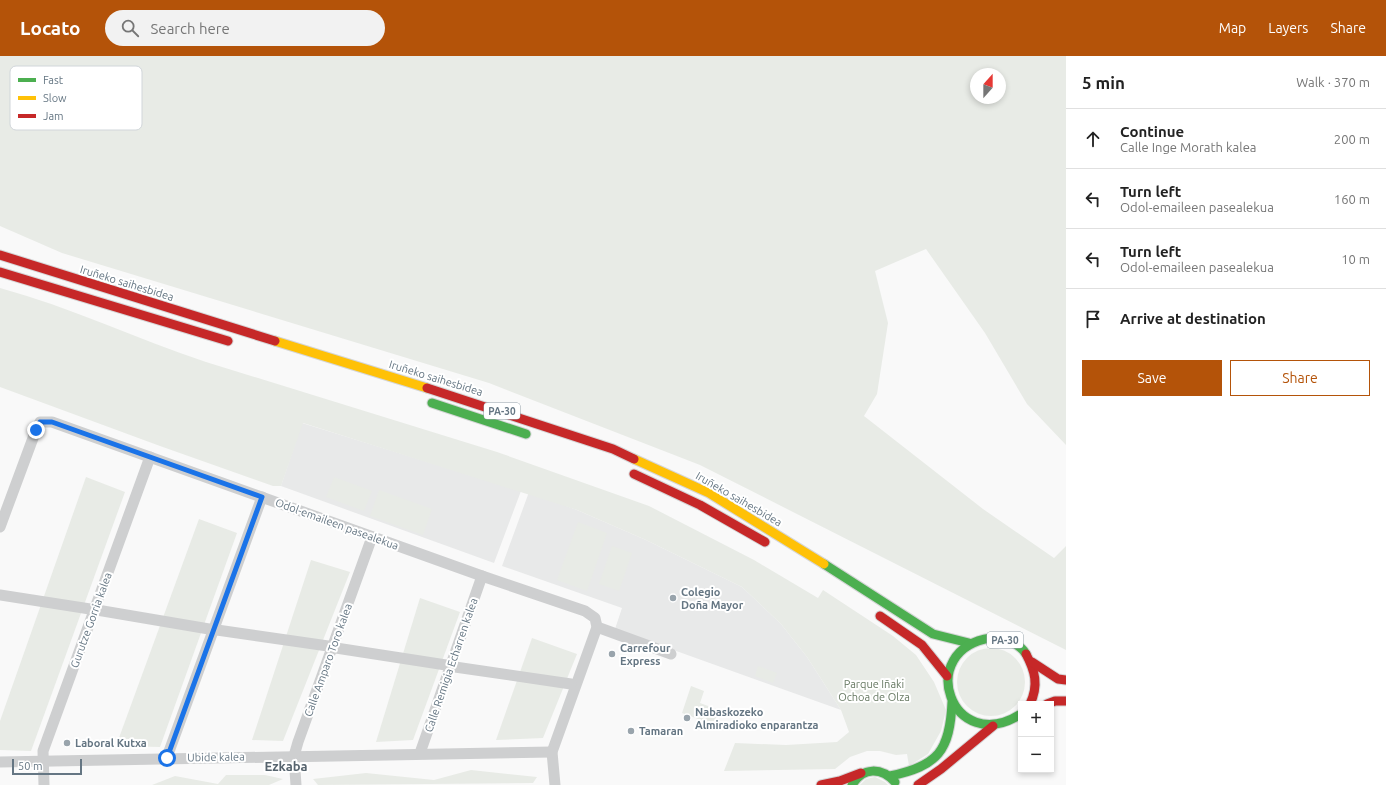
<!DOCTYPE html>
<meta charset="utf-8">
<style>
:root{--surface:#fff;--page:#f2f2f2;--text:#222;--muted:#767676;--line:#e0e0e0;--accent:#b45309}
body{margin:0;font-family:Ubuntu,sans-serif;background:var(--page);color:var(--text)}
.controls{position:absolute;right:12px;bottom:12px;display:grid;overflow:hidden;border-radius:0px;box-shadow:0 2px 6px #0003}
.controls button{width:36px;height:36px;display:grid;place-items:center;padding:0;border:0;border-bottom:1px solid var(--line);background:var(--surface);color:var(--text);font:20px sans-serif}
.compass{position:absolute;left:970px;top:12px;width:36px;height:36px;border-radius:50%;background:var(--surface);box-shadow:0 2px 6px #0003;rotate:21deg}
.scale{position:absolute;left:12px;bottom:10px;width:70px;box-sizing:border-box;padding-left:4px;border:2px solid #657683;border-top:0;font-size:11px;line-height:14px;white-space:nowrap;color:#657683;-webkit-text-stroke:3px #fff;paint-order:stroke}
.stop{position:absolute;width:12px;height:12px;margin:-9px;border:3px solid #1a73e8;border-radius:50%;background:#fff}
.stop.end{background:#1a73e8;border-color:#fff;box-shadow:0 1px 4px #0008}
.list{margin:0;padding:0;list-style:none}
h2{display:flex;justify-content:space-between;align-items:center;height:52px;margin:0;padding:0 16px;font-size:17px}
h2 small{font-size:13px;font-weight:400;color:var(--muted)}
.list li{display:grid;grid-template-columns:26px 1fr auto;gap:12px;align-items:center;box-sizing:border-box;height:60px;padding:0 16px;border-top:1px solid var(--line)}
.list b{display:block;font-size:15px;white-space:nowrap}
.list p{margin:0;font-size:13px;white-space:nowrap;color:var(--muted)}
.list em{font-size:13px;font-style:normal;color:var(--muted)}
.actions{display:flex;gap:8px;padding:12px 16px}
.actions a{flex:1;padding:9px 0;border:1px solid var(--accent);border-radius:0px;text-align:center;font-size:14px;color:var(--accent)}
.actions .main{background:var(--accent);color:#fff}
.icon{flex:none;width:22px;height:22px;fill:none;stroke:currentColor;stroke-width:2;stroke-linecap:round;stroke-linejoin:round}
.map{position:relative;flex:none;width:1066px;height:729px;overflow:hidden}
header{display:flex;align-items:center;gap:24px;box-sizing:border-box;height:56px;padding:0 20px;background:var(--accent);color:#fff}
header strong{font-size:19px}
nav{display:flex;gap:22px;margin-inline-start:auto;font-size:14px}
.search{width:280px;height:36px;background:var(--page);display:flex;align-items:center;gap:10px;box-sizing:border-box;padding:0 14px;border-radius:22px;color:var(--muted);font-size:15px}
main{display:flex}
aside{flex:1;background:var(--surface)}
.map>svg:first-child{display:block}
.built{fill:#e8e9e9}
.green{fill:#e8ebe6;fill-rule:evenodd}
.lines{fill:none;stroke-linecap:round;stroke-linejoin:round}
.fast-casing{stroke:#d5d6d7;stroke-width:11}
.slow-casing{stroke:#d5d6d7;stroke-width:11}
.jam-casing{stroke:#d5d6d7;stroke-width:11}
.street{stroke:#cecfd0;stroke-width:11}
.fast{stroke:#4caf50;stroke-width:9}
.slow{stroke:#ffc107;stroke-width:9}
.jam{stroke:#c62828;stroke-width:9}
.route{stroke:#1a73e8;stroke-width:5}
.poi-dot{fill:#99a4ac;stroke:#fff;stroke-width:1.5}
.labels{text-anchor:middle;stroke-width:4;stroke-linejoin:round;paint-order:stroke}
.shield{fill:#fff;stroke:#939fa8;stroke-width:1}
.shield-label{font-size:10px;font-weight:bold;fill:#657683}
.street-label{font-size:11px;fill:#657683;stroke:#fff}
.poi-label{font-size:11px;font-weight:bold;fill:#657683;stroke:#fff;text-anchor:start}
.park-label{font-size:11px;fill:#687a64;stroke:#fff}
.quarter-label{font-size:13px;font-weight:bold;fill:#57646e;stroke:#fff}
.key{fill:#fff;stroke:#d1d6da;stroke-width:1}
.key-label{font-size:11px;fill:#657683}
</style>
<header>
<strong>Locato</strong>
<div class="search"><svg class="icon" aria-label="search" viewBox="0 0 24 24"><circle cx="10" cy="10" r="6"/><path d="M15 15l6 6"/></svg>Search here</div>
<nav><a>Map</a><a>Layers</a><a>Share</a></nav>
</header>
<main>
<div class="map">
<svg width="1066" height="729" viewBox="0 0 1066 729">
<rect width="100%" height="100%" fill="#f9f9f9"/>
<!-- built -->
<g class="built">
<path d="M302,367L521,435L494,507L281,430Z"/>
<path d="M529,436L577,454L646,484L742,531L781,568L807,601L841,654L615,573L622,552L502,510Z"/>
</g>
<!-- green -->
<g class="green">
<path d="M0,0H1066V389L1027,348L985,277L926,193L875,215L888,267L877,338L864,360L983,453L1054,502L1066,490V594L700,409L489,327L62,197L0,170ZM976,18H1000V42H976Z"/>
<path d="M0,232C70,251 137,283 206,306L497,396L649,450L754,504L818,542L823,534L893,580L916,599L934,626L946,654L941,675L928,698L909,710L907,698L896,699L880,695H867L850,701L835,713L724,715L735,687L786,689L837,686L849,676L841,654L807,601L781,568L742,531L646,484L577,454L303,367L281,430H273L160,390L0,331Z"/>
<path d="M86,421L125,436L31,695L0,694V665Z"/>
<path d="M334,421L372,435L364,455L326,441Z"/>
<path d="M379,434L432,453L423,479L370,460Z"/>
<path d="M199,463L237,477L160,691L116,690Z"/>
<path d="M578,466L607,477L587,535L557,524Z"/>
<path d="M612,490L632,497L619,535L599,528Z"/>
<path d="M311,504L350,516L283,685L252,684Z"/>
<path d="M420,542L460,556L413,684L376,686Z"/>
<path d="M532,582L577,598L543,682L496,684Z"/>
<circle cx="991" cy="626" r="34"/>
<path d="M758,610L777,617L773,627L755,620Z"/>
<path d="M691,630L704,635L700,647L719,654L714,669L682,657Z"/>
<path d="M471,714L537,721L533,727L318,729L313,723L366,717L434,724Z"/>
<path d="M226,719H265L283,723L269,729H152L175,720L218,728Z"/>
<path d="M875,721L885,726L888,729H860L866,723Z"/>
</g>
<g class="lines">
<!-- fast casing -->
<g class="fast-casing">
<g id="fast">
<path d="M432,347L526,378"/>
<path d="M824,508L933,578L969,587"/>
<path d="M1021,658C951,702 914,593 991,582C1003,580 1020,588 1026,598"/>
<path d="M890,720C938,710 950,695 952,646"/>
<path d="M852,729C863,711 881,711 895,726"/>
</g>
</g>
<!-- slow casing -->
<g class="slow-casing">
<g id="slow">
<path d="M275,285L427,332"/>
<path d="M634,403L709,437L824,508"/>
</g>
</g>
<!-- jam casing -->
<g class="jam-casing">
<g id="jam">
<path d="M0,199L275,285"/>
<path d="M0,216L228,285"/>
<path d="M427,332L613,393L634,403"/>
<path d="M634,418L700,449L765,486"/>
<path d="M880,560L922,589L947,620"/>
<path d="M1026,598C1035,615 1039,629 1030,648"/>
<path d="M1032,606L1058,623L1066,624"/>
<path d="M1047,648L1055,645H1066"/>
<path d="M821,729L840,725L861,717"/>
<path d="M918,729L941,713L993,670"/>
</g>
</g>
<!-- street -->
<g class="street">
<path d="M0,471L36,374L40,366H52L482,520L585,555L595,562L597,571L552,696L555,729"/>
<path d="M0,539L90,553"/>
<path d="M97,554L209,573"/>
<path d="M597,571L671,598"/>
<path d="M217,574L328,590"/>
<path d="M336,592L446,609"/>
<path d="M455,611L571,628"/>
<path d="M420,697L482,520"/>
<path d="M167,701L262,441"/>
<path d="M0,706L552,696"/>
<path d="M44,729L43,695L150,401"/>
<path d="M296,729L294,700L298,686L372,481"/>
</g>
<!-- fast -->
<use href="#fast" class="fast"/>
<!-- slow -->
<use href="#slow" class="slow"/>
<!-- jam -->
<use href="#jam" class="jam"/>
</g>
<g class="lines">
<!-- route -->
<path class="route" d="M36,374L40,366H52L262,441L167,702"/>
</g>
<!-- markers -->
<g class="poi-dot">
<circle cx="673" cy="542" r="4"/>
<circle cx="612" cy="598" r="4"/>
<circle cx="687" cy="662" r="4"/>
<circle cx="631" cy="675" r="4"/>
<circle cx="67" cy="687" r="4"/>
</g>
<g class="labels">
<!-- shield labels -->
<g class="shield">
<rect x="484" y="347" width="36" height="16" rx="3"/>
<rect x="987" y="576" width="36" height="16" rx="3"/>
</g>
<g class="shield-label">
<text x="502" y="359">PA-30</text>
<text x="1005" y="588">PA-30</text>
</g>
<!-- street labels -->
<g class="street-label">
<text transform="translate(127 227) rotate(17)" y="4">Iruñeko saihesbidea</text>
<text transform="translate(436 322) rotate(17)" y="4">Iruñeko saihesbidea</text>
<text transform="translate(739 443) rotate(30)" y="4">Iruñeko saihesbidea</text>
<text transform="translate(337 468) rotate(20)" y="4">Odol-emaileen pasealekua</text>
<text transform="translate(91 564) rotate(-70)" y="4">Gurutze Gorria kalea</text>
<text transform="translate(328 604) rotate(-70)" y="4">Calle Amparo Toro kalea</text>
<text transform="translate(451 609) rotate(-71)" y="4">Calle Remigia Echarren kalea</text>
<text transform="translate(216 701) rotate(-1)" y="4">Ubide kalea</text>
</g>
<!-- poi labels -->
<g class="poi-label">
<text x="681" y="540">Colegio<tspan x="681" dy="13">Doña Mayor</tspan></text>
<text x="620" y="596">Carrefour<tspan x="620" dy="13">Express</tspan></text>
<text x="695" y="660">Nabaskozeko<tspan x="695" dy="13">Almiradioko enparantza</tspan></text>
<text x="639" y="679">Tamaran</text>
<text x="75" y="691">Laboral Kutxa</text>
</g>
<!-- park labels -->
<g class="park-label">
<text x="874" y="632">Parque Iñaki<tspan x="874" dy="13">Ochoa de Olza</tspan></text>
</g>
<!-- quarter labels -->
<g class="quarter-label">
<text x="286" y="715">Ezkaba</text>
</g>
</g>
<!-- legend -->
<rect x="10" y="10" width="132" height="64" rx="6" class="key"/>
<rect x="18" y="22" width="18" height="4" fill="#4caf50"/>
<rect x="18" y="40" width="18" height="4" fill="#ffc107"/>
<rect x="18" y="58" width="18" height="4" fill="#c62828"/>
<g class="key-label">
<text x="43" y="28">Fast</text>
<text x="43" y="46">Slow</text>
<text x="43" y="64">Jam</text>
</g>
</svg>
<div class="controls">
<button>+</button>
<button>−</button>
</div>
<svg class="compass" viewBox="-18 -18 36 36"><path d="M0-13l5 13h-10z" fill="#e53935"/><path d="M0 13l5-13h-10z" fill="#767676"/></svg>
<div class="scale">50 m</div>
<div class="stop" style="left:167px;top:702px"></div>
<div class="stop end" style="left:36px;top:374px"></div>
</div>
<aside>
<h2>5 min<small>Walk · 370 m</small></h2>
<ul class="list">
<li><svg class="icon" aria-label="ahead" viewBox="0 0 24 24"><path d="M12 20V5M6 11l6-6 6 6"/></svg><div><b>Continue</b><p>Calle Inge Morath kalea</p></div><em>200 m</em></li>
<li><svg class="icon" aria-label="left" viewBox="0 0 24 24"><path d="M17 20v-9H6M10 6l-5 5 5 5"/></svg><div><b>Turn left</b><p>Odol-emaileen pasealekua</p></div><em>160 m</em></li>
<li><svg class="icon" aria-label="left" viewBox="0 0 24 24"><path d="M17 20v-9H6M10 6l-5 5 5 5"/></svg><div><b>Turn left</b><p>Odol-emaileen pasealekua</p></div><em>10 m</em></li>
<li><svg class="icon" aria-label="arrive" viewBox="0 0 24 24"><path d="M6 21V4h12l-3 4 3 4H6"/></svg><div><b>Arrive at destination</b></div></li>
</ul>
<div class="actions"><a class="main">Save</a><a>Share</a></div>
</aside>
</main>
